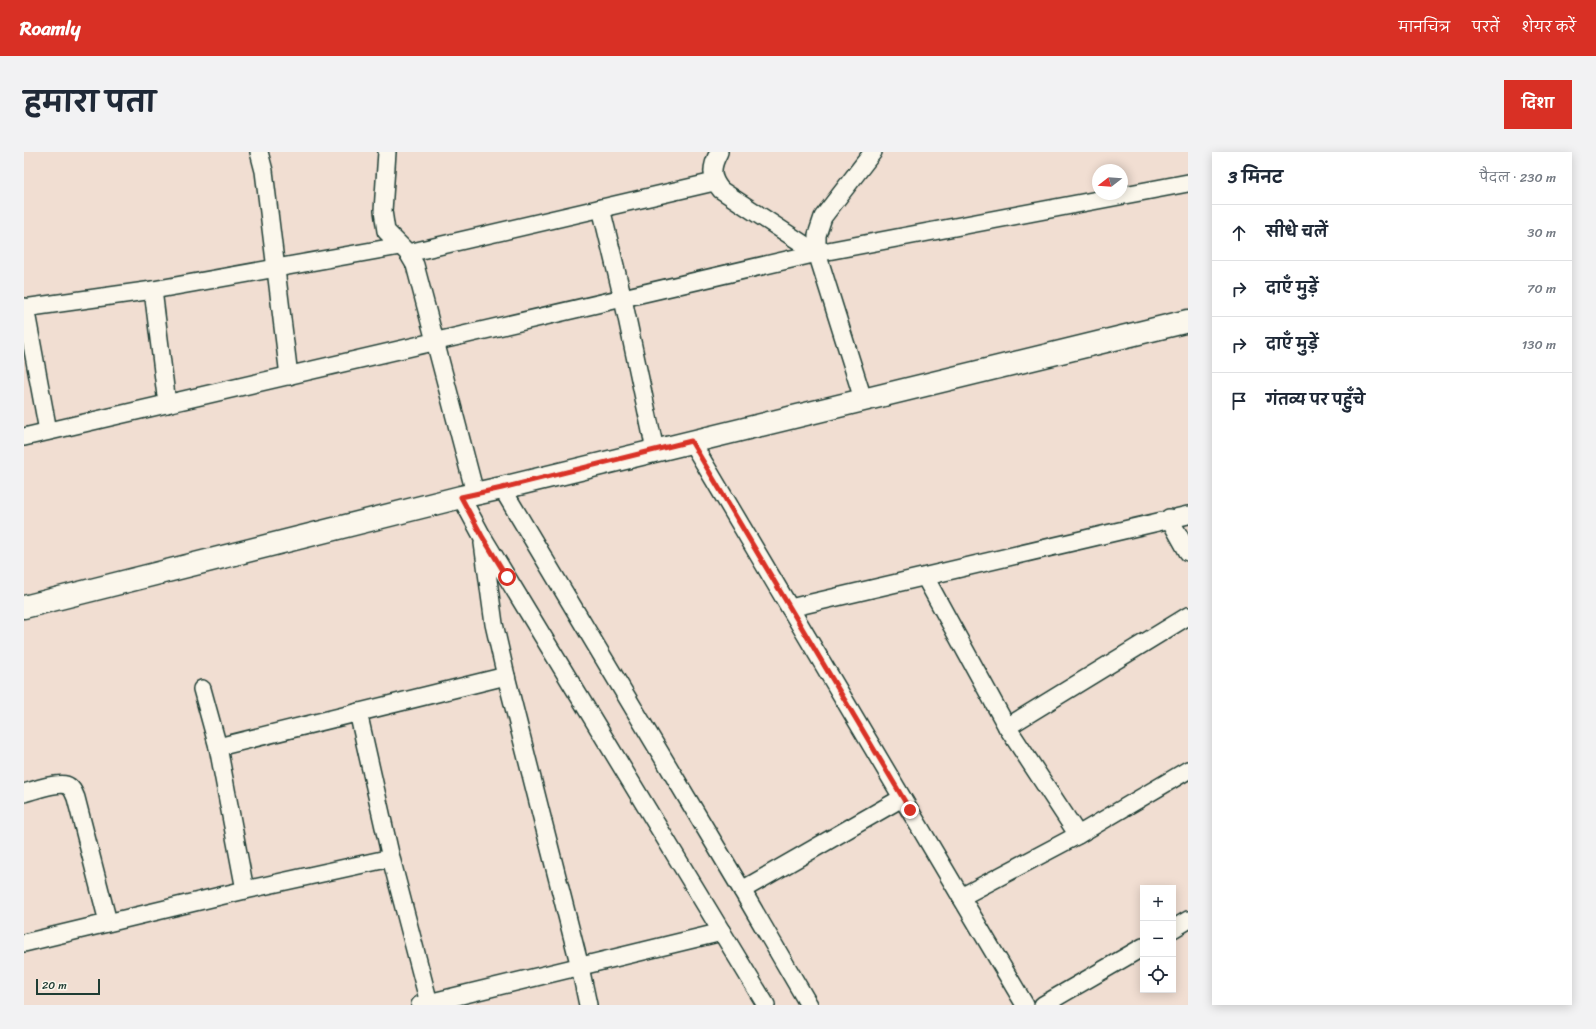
<!DOCTYPE html>
<html lang="hi">
<meta charset="utf-8">
<style>
:root{--surface:#fff;--page:#f2f2f3;--text:#1f2937;--muted:#747a83;--line:#e0e1e3;--accent:#d93025}
body{margin:0;font-family:Sriracha,"Playpen Sans Deva",sans-serif;background:var(--page);color:var(--text)}
.controls{position:absolute;right:12px;bottom:12px;display:grid;overflow:hidden;border-radius:0px;box-shadow:0 2px 10px #0003}
.controls button{width:36px;height:36px;display:grid;place-items:center;padding:0;border:0;border-bottom:1px solid var(--line);background:var(--surface);color:var(--text);font:20px sans-serif}
.compass{position:absolute;left:1068px;top:12px;width:36px;height:36px;border-radius:50%;background:var(--surface);box-shadow:0 2px 10px #0003;rotate:253deg}
.scale{position:absolute;left:12px;bottom:10px;width:64px;box-sizing:border-box;padding-left:4px;border:2px solid #1f3d34;border-top:0;font-size:11px;line-height:14px;white-space:nowrap;color:#1f3d34;-webkit-text-stroke:3px #fbf7ec;paint-order:stroke}
.stop{position:absolute;width:12px;height:12px;margin:-9px;border:3px solid #d93025;border-radius:50%;background:#fff}
.stop.end{background:#d93025;border-color:#fff;box-shadow:0 1px 4px #0008}
.list{margin:0;padding:0;list-style:none}
h2{display:flex;justify-content:space-between;align-items:center;height:52px;margin:0;padding:0 16px;font-size:17px}
h2 small{font-size:13px;font-weight:400;color:var(--muted)}
.list li{display:grid;grid-template-columns:26px 1fr auto;gap:12px;align-items:center;box-sizing:border-box;height:56px;padding:0 16px;border-top:1px solid var(--line)}
.list b{display:block;font-size:15px;white-space:nowrap}
.list em{font-size:13px;font-style:normal;color:var(--muted)}
.icon{flex:none;width:22px;height:22px;fill:none;stroke:currentColor;stroke-width:2;stroke-linecap:round;stroke-linejoin:round}
.map{position:relative;flex:none;width:1164px;height:853px;overflow:hidden;border-radius:0px}
header{display:flex;align-items:center;gap:24px;box-sizing:border-box;height:56px;padding:0 20px;background:var(--accent);color:#fff}
header strong{font-size:19px}
nav{display:flex;gap:22px;margin-inline-start:auto;font-size:14px}
.intro{display:flex;align-items:center;justify-content:space-between;box-sizing:border-box;height:96px;padding:0 24px}
h1{margin:0;font-size:28px}
.button{padding:10px 18px;border-radius:0px;background:var(--accent);color:#fff;font-size:14px;font-weight:700}
main{display:flex;gap:24px;padding:0 24px}
aside{flex:1;background:var(--surface);border-radius:0px;box-shadow:0 2px 10px #0003}
.map>svg:first-child{display:block}
.lines{fill:none;stroke-linecap:round;stroke-linejoin:round}
.street-casing{stroke:#1f3d34;stroke-width:20}
.secondary-casing{stroke:#1f3d34;stroke-width:25}
.street{stroke:#fbf7ec;stroke-width:17}
.secondary{stroke:#fbf7ec;stroke-width:22}
.route{stroke:#d93025;stroke-width:5}
</style>
<header>
<strong>Roamly</strong>
<nav><a>मानचित्र</a><a>परतें</a><a>शेयर करें</a></nav>
</header>
<div class="intro"><h1>हमारा पता</h1><a class="button">दिशा</a></div>
<main>
<div class="map">
<svg width="1164" height="853" viewBox="0 0 1164 853">
<rect width="100%" height="100%" fill="#f1ded2"/>
<filter id="ink" filterUnits="userSpaceOnUse"><feTurbulence type="fractalNoise" baseFrequency=".025" numOctaves="2"/><feDisplacementMap in="SourceGraphic" scale="8" xChannelSelector="R" yChannelSelector="G"/><feConvolveMatrix kernelMatrix="1 2 1 2 8 2 1 2 1" color-interpolation-filters="sRGB"/></filter>
<g filter="url(#ink)">
<g class="lines">
<!-- street casing -->
<g class="street-casing">
<g id="street">
<path d="M235,0L240,19L265,224"/>
<path d="M363,0L359,59L362,79L384,101L391,113L451,341"/>
<path d="M695,0C687,15 686,25 697,38L793,101"/>
<path d="M577,56L599,147L631,298"/>
<path d="M384,101L690,30"/>
<path d="M129,138L143,252"/>
<path d="M1,155L24,279"/>
<path d="M0,156L129,138L376,94"/>
<path d="M839,247L793,101V83L799,65L849,0"/>
<path d="M0,285L793,101L1164,31"/>
<path d="M667,289L1001,853"/>
<path d="M478,336L718,738L785,853"/>
<path d="M437,345L458,384L742,853"/>
<path d="M1145,366L1164,400"/>
<path d="M459,391L470,472L482,524L556,815L564,853"/>
<path d="M901,425L983,575L1054,683"/>
<path d="M766,456L1164,363"/>
<path d="M178,537L194,595L221,738"/>
<path d="M334,560L367,706L405,851"/>
<path d="M983,575L1164,464"/>
<path d="M194,595L482,524"/>
<path d="M0,641C10,638 33,630 42,633C48,635 50,641 52,646L84,770"/>
<path d="M718,738L878,646"/>
<path d="M937,745L1054,683L1164,618"/>
<path d="M1149,777L1164,768"/>
<path d="M0,791L221,738L367,706"/>
<path d="M396,853L698,780"/>
<path d="M1019,853L1119,795"/>
</g>
</g>
<!-- secondary casing -->
<g class="secondary-casing">
<path id="secondary" d="M0,455L437,345L478,336L1164,169"/>
</g>
<!-- street -->
<use href="#street" class="street"/>
<!-- secondary -->
<use href="#secondary" class="secondary"/>
</g>
</g>
<g class="lines" filter="url(#ink)">
<!-- route -->
<path class="route" d="M483,425L458,384L437,345L478,336L667,289L886,658"/>
</g>
</svg>
<div class="controls">
<button>+</button>
<button>−</button>
<button><svg class="icon" aria-label="locate" viewBox="0 0 24 24"><circle cx="12" cy="12" r="6"/><path d="M12 2v4M12 18v4M2 12h4M18 12h4"/></svg></button>
</div>
<svg class="compass" viewBox="-18 -18 36 36"><path d="M0-13l5 13h-10z" fill="#e53935"/><path d="M0 13l5-13h-10z" fill="#747a83"/></svg>
<div class="scale">20 m</div>
<div class="stop" style="left:483px;top:425px"></div>
<div class="stop end" style="left:886px;top:658px"></div>
</div>
<aside>
<h2>3 मिनट<small>पैदल · 230 m</small></h2>
<ul class="list">
<li><svg class="icon" aria-label="ahead" viewBox="0 0 24 24"><path d="M12 20V5M6 11l6-6 6 6"/></svg><div><b>सीधे चलें</b></div><em>30 m</em></li>
<li><svg class="icon" aria-label="right" viewBox="0 0 24 24"><path d="M7 20v-9h11M14 6l5 5-5 5"/></svg><div><b>दाएँ मुड़ें</b></div><em>70 m</em></li>
<li><svg class="icon" aria-label="right" viewBox="0 0 24 24"><path d="M7 20v-9h11M14 6l5 5-5 5"/></svg><div><b>दाएँ मुड़ें</b></div><em>130 m</em></li>
<li><svg class="icon" aria-label="arrive" viewBox="0 0 24 24"><path d="M6 21V4h12l-3 4 3 4H6"/></svg><div><b>गंतव्य पर पहुँचे</b></div></li>
</ul>
</aside>
</main>
